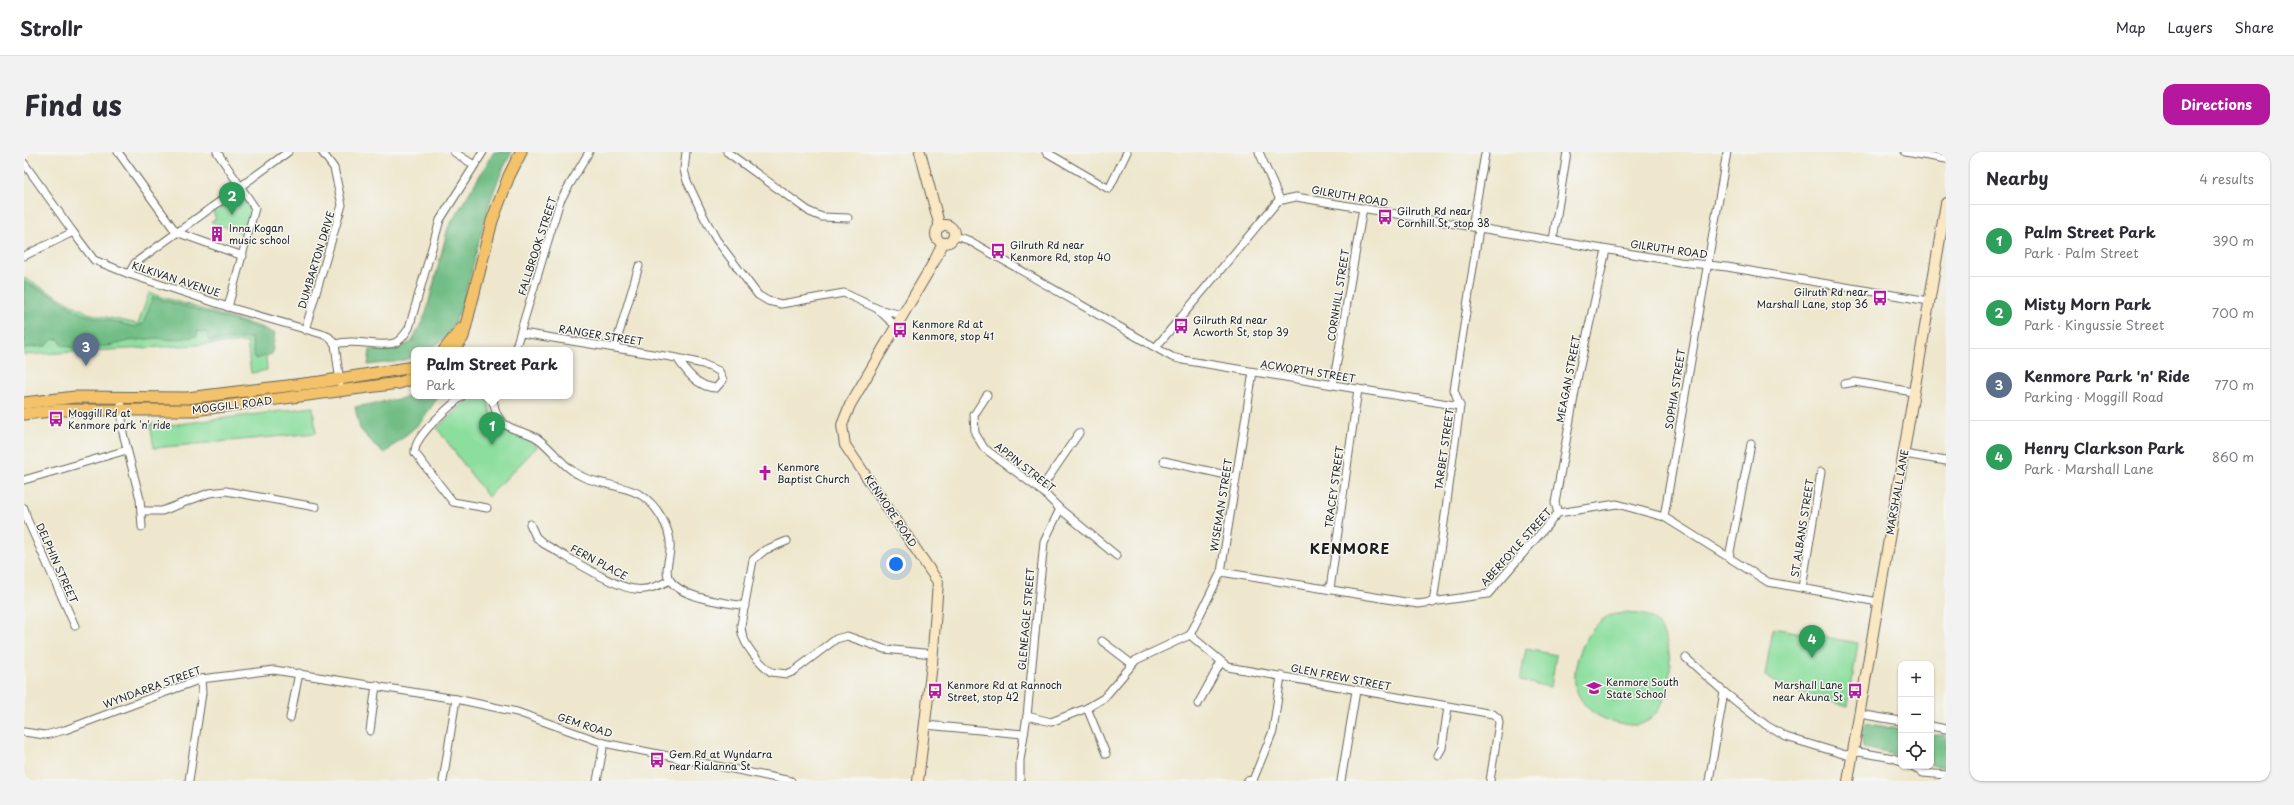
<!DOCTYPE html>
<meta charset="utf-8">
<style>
:root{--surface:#fff;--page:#f2f2f3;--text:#2b2b33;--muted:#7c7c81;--line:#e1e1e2;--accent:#b5179e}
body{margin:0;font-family:"Playpen Sans",sans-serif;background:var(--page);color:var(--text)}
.controls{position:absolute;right:12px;bottom:12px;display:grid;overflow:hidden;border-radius:8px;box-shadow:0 1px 3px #0004}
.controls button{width:36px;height:36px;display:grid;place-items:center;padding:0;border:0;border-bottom:1px solid var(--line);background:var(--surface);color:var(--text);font:20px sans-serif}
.you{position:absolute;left:872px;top:412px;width:14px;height:14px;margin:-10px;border:3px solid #fff;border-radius:50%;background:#1a73e8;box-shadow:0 0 0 6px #1a73e833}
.badge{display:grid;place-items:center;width:26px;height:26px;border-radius:50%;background:var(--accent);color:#fff;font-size:13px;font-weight:700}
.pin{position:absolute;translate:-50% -33px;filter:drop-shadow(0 1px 2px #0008)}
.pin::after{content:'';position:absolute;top:21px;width:14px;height:12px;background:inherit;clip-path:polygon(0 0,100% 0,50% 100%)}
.popup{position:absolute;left:387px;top:195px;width:162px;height:52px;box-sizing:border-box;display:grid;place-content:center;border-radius:8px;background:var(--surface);filter:drop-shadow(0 1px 3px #0005);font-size:13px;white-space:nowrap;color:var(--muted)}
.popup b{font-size:15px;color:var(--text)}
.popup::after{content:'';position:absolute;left:50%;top:100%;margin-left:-8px;border:8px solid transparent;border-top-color:var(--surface)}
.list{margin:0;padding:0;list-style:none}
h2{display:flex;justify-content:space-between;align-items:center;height:52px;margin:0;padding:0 16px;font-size:17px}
h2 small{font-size:13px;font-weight:400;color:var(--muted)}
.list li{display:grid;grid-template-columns:26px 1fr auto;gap:12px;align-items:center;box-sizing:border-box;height:72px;padding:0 16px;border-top:1px solid var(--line)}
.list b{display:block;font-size:15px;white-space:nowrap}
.list p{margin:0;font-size:13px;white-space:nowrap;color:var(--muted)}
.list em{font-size:13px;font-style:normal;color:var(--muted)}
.icon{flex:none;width:22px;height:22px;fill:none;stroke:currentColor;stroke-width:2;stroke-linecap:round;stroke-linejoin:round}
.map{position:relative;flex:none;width:1922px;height:629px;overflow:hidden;border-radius:12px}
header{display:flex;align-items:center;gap:24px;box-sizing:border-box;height:56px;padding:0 20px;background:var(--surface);border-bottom:1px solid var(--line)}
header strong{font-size:19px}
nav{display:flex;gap:22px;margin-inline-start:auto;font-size:14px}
.intro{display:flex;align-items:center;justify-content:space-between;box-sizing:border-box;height:96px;padding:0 24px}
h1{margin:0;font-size:28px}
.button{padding:10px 18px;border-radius:12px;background:var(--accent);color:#fff;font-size:14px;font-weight:700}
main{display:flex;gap:24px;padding:0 24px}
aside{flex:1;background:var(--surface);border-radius:12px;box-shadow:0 1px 3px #0004}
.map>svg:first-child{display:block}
.green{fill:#8cde9e;stroke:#547d5d}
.forest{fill:#71bd85;stroke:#466c50}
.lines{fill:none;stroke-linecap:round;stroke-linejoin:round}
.street-casing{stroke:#66635a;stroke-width:9}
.secondary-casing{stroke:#66635a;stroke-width:12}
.primary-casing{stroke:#66635a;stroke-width:13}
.street{stroke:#fff;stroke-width:7}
.secondary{stroke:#fae7c3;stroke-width:10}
.primary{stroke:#f3c26a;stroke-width:11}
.labels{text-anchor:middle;stroke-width:3;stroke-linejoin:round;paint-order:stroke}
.street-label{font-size:10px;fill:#1c1c1c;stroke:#f6f6f2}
.poi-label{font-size:10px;fill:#1c1c1c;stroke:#f6f6f2;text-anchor:start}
.district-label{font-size:14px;font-weight:bold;letter-spacing:1px;fill:#1c1c1c;stroke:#f6f6f2}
</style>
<header>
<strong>Strollr</strong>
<nav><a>Map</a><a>Layers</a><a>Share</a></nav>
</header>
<div class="intro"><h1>Find us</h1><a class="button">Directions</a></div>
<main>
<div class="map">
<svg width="1922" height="629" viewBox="0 0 1922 629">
<rect width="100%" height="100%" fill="#f6f6f2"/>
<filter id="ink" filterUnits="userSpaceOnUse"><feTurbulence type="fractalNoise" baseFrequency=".025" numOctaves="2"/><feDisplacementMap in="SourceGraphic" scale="8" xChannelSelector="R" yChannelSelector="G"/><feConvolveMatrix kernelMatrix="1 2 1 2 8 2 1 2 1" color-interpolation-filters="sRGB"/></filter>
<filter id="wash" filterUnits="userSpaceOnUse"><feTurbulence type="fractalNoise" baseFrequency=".012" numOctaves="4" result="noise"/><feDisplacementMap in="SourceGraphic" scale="16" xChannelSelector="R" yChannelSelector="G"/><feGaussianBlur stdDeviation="0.9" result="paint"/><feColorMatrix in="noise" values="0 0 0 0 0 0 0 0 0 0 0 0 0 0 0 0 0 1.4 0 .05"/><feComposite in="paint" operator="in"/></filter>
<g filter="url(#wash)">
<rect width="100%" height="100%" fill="#eee7cd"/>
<!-- green -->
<g class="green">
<path d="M214,43L218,45L228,58L221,82L187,70L192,67L189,60Z"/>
<path d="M0,126L64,161L114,172L125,141L240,176L243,218L227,221L223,190L0,203Z"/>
<path d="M456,244L464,248C470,290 492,273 513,295L464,345L413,276L447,245Z"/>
<path d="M289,255L292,281L130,296L126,272L147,273Z"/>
<path d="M1602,461C1608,462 1620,461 1625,465C1657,484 1651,561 1617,572C1608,575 1596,571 1587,569C1573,565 1562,557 1555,544C1542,521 1561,479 1581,466C1586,462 1595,462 1602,461Z"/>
<path d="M1749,476L1834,491L1824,554L1763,537L1741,524Z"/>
<path d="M1502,497L1532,503L1527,535L1496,529Z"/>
</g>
<!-- forest -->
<g class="forest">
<path d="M470,0H488C466,37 457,83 446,125C440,144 436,165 424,182C415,194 404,198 390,198V204L377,209L344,213L346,198H370L388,190L402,161L424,76Z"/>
<path d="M0,130L31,145L58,162L111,175L119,172L129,145L251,181L248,202L231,207L227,186L185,189L183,181L174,179L173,184L148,188L133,186L104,189L85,194L66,195L50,196L38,193L35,187H29L22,194L0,196Z"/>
<path d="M390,244H415L396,271L361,301L356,299L336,277L331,255Z"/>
<path d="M1842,571L1877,578V604L1839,596L1837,578Z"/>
<path d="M1907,583H1922V616L1907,613Z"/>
</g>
</g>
<g filter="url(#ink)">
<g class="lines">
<!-- street casing -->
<g class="street-casing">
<g id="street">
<path d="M94,0L152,80L219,104"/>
<path d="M193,0L231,56L204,155"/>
<path d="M430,0L450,13"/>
<path d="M662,0L660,18L663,29L680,65L692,87L734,143L744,149L757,152L820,141L852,156L872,174"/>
<path d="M703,0L786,60L798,65L824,66"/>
<path d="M1022,0L1085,37L1103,0"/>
<path d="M1235,0L1256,48"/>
<path d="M1881,0L1922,7"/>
<path d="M0,11L49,80"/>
<path d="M1448,75L1461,2"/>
<path d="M930,84L944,88L1148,205L1159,208L1436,254"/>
<path d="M1529,88L1543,0"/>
<path d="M0,104L49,80L70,108L105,122L204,155L298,182L305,185L311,192C332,186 355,196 370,191C377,189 381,182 385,176L416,68L459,0"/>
<path d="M105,122L111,111L264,0"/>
<path d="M854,157L878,163"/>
<path d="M281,178L318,53L310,16L298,0"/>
<path d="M498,181L653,206C663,221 674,235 692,236L699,228L695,219L679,212L653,206"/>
<path d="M311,192L316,231"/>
<path d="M591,195L615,114"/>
<path d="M1132,195L1254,49L1272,45L1656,110L1703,115L1905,149"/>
<path d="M491,198L536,49L565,0"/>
<path d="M1820,232L1831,230L1889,240"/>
<path d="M1309,233L1339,56"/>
<path d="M963,243L950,263L951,281L960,296L1019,340L1036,357L1093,404"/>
<path d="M438,244C425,256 389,284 391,301L429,350L463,356"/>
<path d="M469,244C469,252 472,263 477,269C486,279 502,279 513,286C530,298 539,316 559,325C577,333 600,333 617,343C633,353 648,378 646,397C646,405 640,419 645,427C658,447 699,450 721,454"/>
<path d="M97,245L99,281L116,347L118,375"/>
<path d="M1880,302L1922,309"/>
<path d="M1140,309L1211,325"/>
<path d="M0,328L103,298"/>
<path d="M1016,338L1055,281"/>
<path d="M0,356L3,367L51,474"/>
<path d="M117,359H138L185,341L202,339L292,355"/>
<path d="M1534,361L1531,351L1554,223L1582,98"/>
<path d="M1640,365L1703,0"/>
<path d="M506,372L512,385L520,392C541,403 589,435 611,437C623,439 635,434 646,428"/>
<path d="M763,389L741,398L729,408L717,473C717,491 734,509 747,520L763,522L770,519L812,487L823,484L860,497L909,502"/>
<path d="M1705,405L1727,292"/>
<path d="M1197,420L1394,452L1464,442L1534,361L1593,352L1640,365L1744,430L1854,450"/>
<path d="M1778,436L1797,320"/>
<path d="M1306,437L1334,237"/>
<path d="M1409,451L1436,254L1430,238L1455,77"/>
<path d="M1166,483L1204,515L1469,562L1474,566L1475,571L1466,629"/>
<path d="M1166,483L1197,420L1229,220"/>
<path d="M1078,489L1108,512"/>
<path d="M1662,506L1700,540L1742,573L1762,585L1822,603L1835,600L1869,606L1877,609"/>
<path d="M1174,552L1197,510"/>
<path d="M1063,556L1082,602"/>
<path d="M1835,562L1877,569"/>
<path d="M1003,564L1027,570L1063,556L1080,546L1112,508L1166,483"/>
<path d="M266,566L275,521"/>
<path d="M901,573L1000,582"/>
<path d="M1907,574L1922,577"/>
<path d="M346,579L352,533"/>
<path d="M0,580L21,583L41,578L177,527L250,518L432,547L493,560L580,591L767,629"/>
<path d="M1414,603L1418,596L1424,555"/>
<path d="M1886,614L1899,621L1922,623"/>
<path d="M165,629L178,541L177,527"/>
<path d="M419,629L432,547"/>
<path d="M573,629L580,591"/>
<path d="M996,629V608L1003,564L1020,390L1036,357"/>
<path d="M1223,629L1229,628L1249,579L1257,524"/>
<path d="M1317,629L1332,539"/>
<path d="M1685,629L1700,540"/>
</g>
</g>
<!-- secondary casing -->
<g class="secondary-casing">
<g id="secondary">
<path d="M896,0L916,75"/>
<circle cx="921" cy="82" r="9"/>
<path d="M894,629L908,512L914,430L821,293L818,273L826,253L911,108L919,91"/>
<path d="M1824,629L1922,51"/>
</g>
</g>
<!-- primary casing -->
<g class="primary-casing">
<g id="primary">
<path d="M420,198L438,176"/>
<path d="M430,198L439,185L468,69L485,24L497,0"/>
<path d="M0,251L51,245L163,246L296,230L390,215"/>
<path d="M0,262L37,258H170L375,231L390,226"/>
</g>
</g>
<!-- street -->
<use href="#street" class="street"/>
<!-- secondary -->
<use href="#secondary" class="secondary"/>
<!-- primary -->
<use href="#primary" class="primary"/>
</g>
</g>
<!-- icons -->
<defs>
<g id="bus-bare" transform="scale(1.2)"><path d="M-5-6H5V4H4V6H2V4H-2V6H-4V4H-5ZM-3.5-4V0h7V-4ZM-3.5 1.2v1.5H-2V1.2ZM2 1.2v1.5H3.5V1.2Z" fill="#b5179e" stroke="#f6f6f2" stroke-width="2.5" paint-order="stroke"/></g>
<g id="building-bare" transform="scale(1.2)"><path d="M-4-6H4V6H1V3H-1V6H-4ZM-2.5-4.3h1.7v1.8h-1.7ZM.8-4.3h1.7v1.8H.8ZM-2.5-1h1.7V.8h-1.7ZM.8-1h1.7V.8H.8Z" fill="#b5179e" stroke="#f6f6f2" stroke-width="2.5" paint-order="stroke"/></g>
<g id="church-bare" transform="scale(1.2)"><path d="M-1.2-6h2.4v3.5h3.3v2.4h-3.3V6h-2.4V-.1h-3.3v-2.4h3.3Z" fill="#b5179e" stroke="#f6f6f2" stroke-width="2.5" paint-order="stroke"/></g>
<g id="school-bare" transform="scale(1.2)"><path d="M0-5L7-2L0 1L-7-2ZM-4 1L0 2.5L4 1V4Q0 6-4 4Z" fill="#b5179e" stroke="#f6f6f2" stroke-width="2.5" paint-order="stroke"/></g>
</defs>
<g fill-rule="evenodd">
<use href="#bus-bare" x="1361" y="65"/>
<use href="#building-bare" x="193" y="82"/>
<use href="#bus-bare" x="974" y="99"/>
<use href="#bus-bare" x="1856" y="146"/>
<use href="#bus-bare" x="1157" y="174"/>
<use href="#bus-bare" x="876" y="178"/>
<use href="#bus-bare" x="32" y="267"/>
<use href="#church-bare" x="741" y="321"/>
<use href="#school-bare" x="1570" y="536"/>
<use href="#bus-bare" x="911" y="539"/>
<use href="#bus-bare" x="1831" y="539"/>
<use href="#bus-bare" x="633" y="608"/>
</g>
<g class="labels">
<!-- street labels -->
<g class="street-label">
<text transform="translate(1326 44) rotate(10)" y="4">GILRUTH ROAD</text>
<text transform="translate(513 94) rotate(-72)" y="4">FALLBROOK STREET</text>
<text transform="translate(1645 97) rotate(8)" y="4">GILRUTH ROAD</text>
<text transform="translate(292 108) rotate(-73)" y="4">DUMBARTON DRIVE</text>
<text transform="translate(152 127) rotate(18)" y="4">KILKIVAN AVENUE</text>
<text transform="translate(1314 143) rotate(-81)" y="4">CORNHILL STREET</text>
<text transform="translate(577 183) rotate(9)" y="4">RANGER STREET</text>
<text transform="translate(1284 219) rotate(9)" y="4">ACWORTH STREET</text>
<text transform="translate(1544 227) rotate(-79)" y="4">MEAGAN STREET</text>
<text transform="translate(1651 237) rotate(-81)" y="4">SOPHIA STREET</text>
<text transform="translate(208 253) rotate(-7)" y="4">MOGGILL ROAD</text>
<text transform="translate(1420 297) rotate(-82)" y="4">TARBET STREET</text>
<text transform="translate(1001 315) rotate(38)" y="4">APPIN STREET</text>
<text transform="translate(1310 335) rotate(-82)" y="4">TRACEY STREET</text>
<text transform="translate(1873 340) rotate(-80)" y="4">MARSHALL LANE</text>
<text transform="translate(1197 353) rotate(-81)" y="4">WISEMAN STREET</text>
<text transform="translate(867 359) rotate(56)" y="4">KENMORE ROAD</text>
<text transform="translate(1778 376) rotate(-81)" y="4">ST ALBANS STREET</text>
<text transform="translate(1492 395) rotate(-48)" y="4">ABERFOYLE STREET</text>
<text transform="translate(575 410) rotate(28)" y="4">FERN PLACE</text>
<text transform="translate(33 411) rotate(66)" y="4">DELPHIN STREET</text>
<text transform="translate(1002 467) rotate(-85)" y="4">GLENEAGLE STREET</text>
<text transform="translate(1317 525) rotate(11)" y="4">GLEN FREW STREET</text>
<text transform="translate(128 535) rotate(-20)" y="4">WYNDARRA STREET</text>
<text transform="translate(561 573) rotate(18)" y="4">GEM ROAD</text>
</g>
<!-- poi labels -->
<g class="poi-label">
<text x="1373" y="63">Gilruth Rd near<tspan x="1373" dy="12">Cornhill St, stop 38</tspan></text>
<text x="205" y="80">Inna Kogan<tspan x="205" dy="12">music school</tspan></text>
<text x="986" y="97">Gilruth Rd near<tspan x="986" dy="12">Kenmore Rd, stop 40</tspan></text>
<text x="1844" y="144" text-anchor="end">Gilruth Rd near<tspan x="1844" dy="12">Marshall Lane, stop 36</tspan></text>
<text x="1169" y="172">Gilruth Rd near<tspan x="1169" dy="12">Acworth St, stop 39</tspan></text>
<text x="888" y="176">Kenmore Rd at<tspan x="888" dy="12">Kenmore, stop 41</tspan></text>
<text x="44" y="265">Moggill Rd at<tspan x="44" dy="12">Kenmore park 'n' ride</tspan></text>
<text x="753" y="319">Kenmore<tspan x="753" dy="12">Baptist Church</tspan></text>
<text x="1582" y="534">Kenmore South<tspan x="1582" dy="12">State School</tspan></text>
<text x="923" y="537">Kenmore Rd at Rannoch<tspan x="923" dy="12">Street, stop 42</tspan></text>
<text x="1819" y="537" text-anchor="end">Marshall Lane<tspan x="1819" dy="12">near Akuna St</tspan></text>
<text x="645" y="606">Gem Rd at Wyndarra<tspan x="645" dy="12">near Rialanna St</tspan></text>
</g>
<!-- district labels -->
<g class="district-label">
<text x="1326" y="402">KENMORE</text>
</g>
</g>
</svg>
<div class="controls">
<button>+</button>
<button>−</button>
<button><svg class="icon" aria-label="locate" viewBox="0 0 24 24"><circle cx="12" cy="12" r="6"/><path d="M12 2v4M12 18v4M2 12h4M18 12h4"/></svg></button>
</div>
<div class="you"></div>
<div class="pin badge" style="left:468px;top:293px;background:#2e9e5b">1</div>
<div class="popup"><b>Palm Street Park</b>Park</div>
<div class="pin badge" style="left:208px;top:63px;background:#2e9e5b">2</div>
<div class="pin badge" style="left:62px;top:214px;background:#5c6f8a">3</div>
<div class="pin badge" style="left:1788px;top:506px;background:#2e9e5b">4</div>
</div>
<aside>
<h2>Nearby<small>4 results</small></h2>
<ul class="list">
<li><span class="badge" style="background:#2e9e5b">1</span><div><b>Palm Street Park</b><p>Park · Palm Street</p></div><em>390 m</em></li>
<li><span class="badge" style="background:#2e9e5b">2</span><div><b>Misty Morn Park</b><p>Park · Kingussie Street</p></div><em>700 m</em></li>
<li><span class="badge" style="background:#5c6f8a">3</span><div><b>Kenmore Park 'n' Ride</b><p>Parking · Moggill Road</p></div><em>770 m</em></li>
<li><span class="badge" style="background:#2e9e5b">4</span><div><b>Henry Clarkson Park</b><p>Park · Marshall Lane</p></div><em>860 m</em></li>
</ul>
</aside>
</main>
